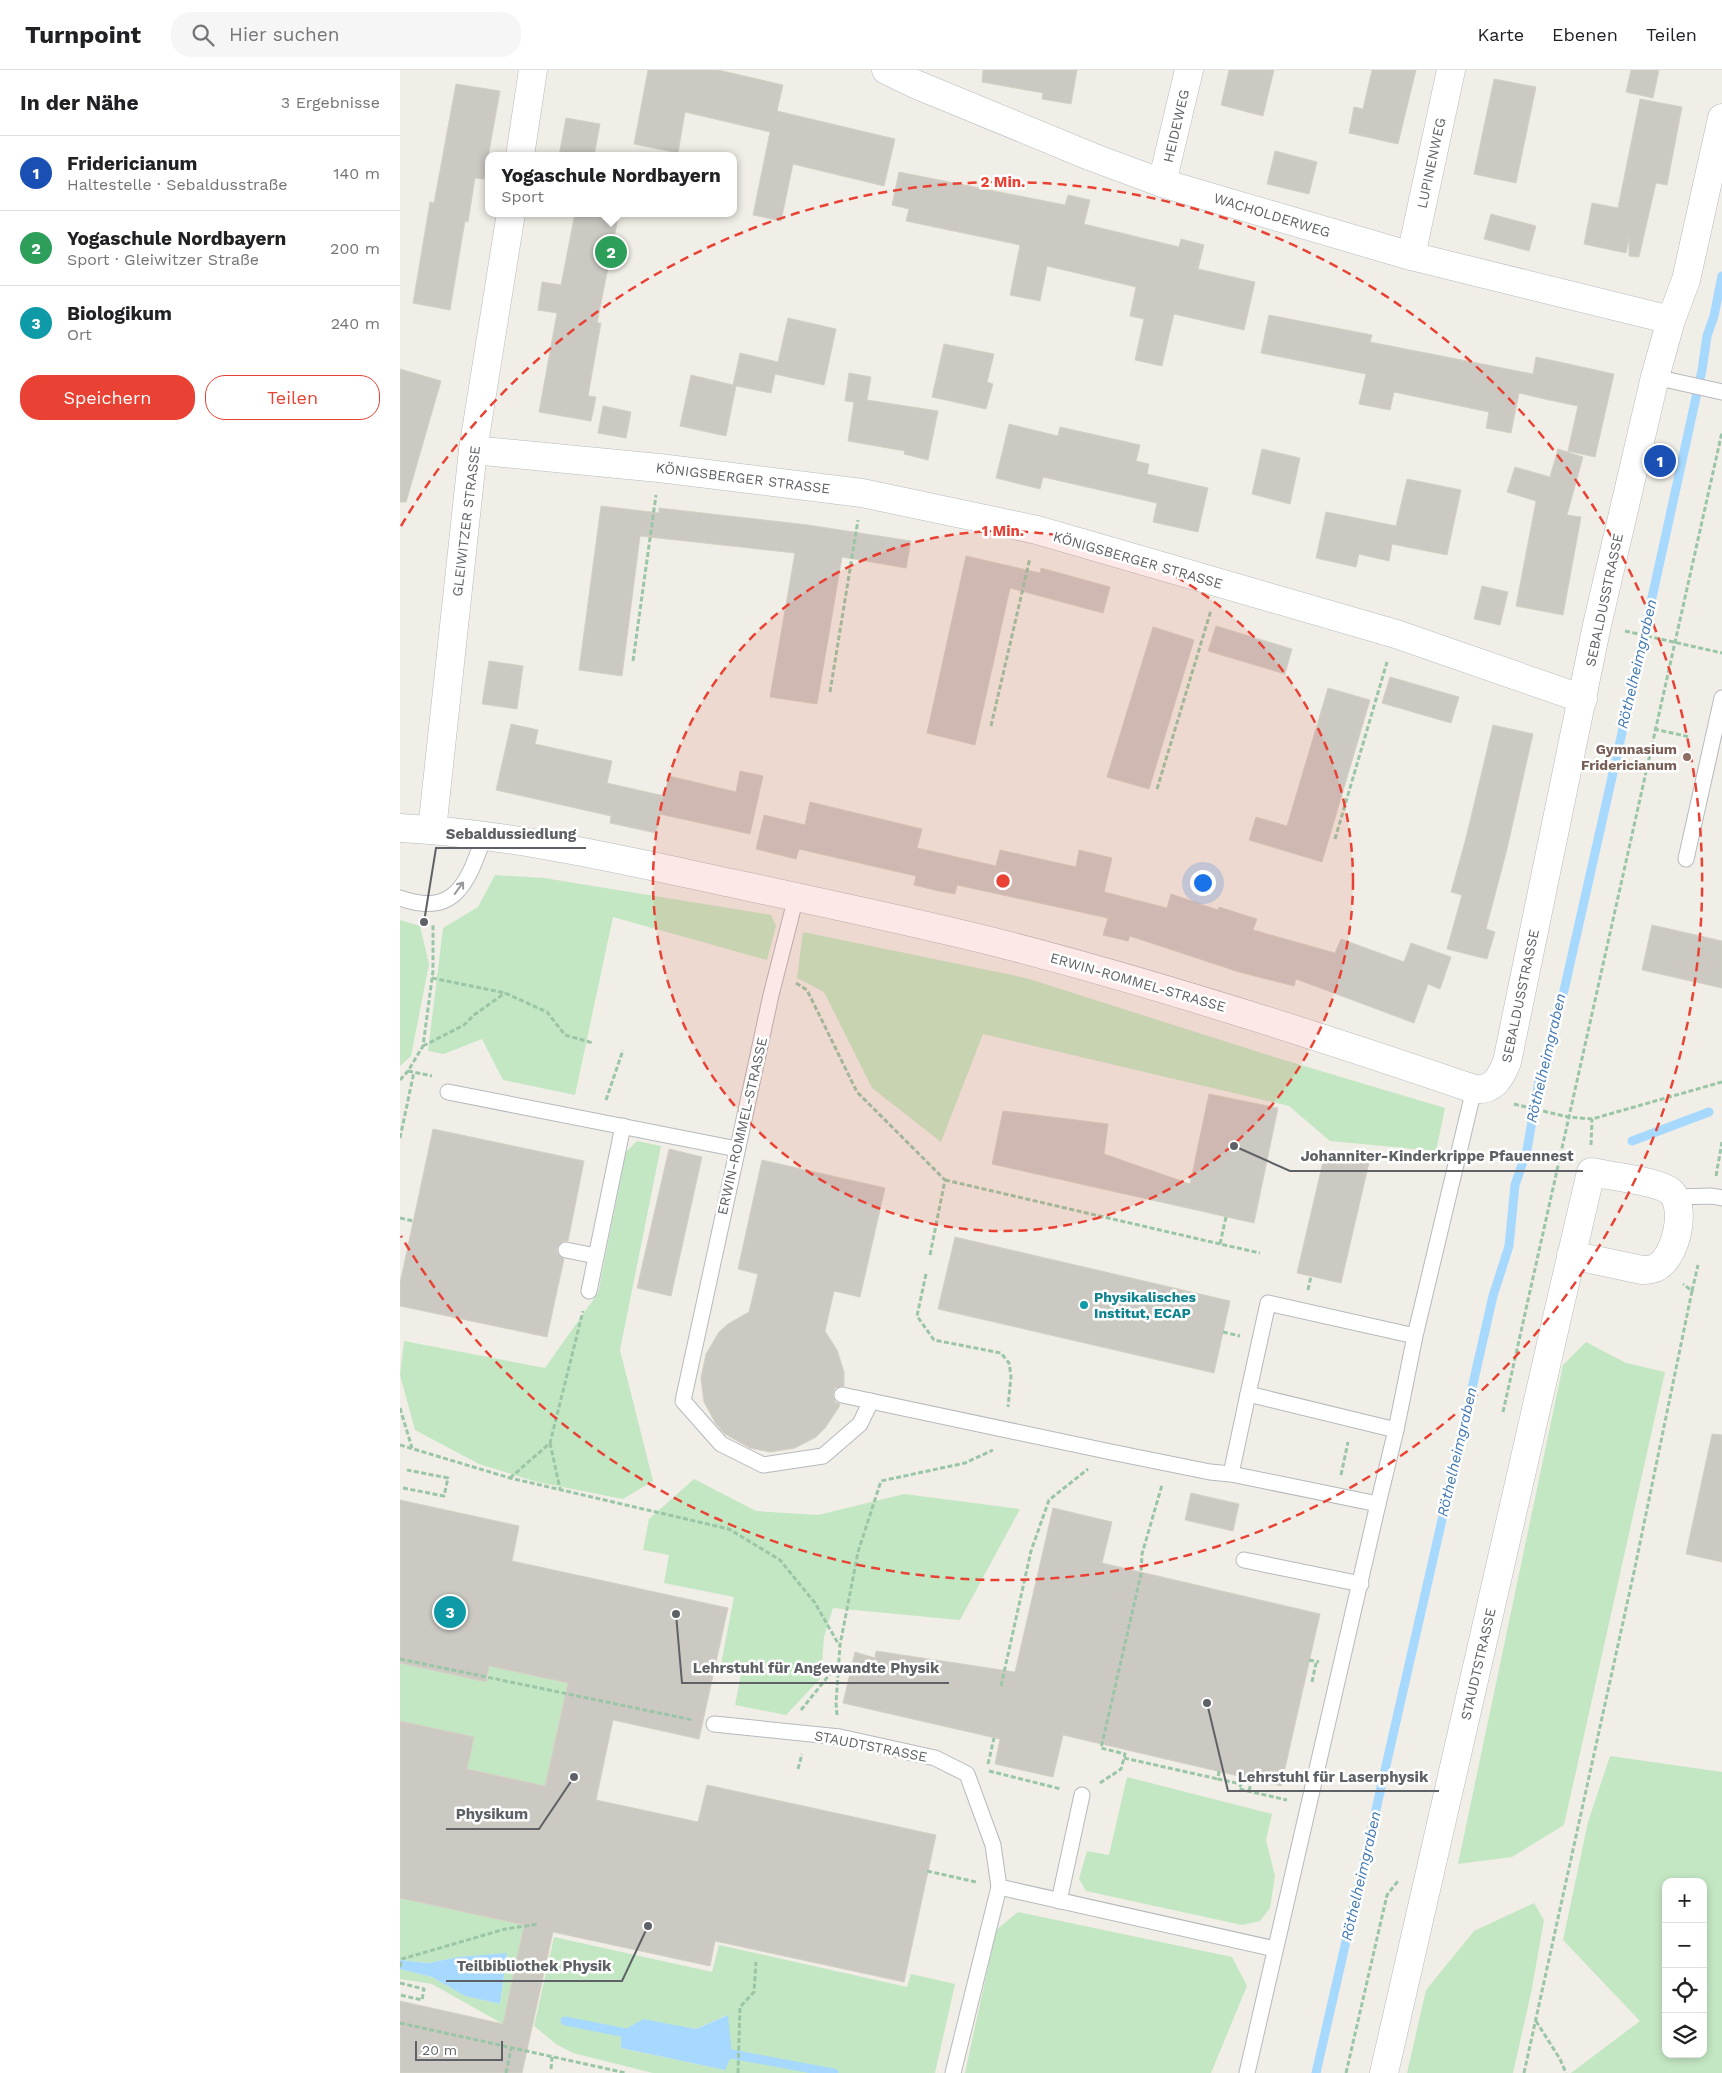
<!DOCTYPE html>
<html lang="de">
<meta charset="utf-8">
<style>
:root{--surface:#fff;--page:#f6f6f6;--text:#202124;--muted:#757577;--line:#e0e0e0;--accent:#e94133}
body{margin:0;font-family:"Work Sans",sans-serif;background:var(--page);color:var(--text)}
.controls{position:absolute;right:15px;bottom:15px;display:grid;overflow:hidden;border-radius:10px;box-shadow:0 2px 8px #0003}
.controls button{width:45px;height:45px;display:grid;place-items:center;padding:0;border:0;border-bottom:1px solid var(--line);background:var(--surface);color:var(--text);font:25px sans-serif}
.scale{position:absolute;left:15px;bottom:12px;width:88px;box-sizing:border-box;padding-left:5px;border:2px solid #5e6266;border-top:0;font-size:14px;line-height:18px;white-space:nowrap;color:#5e6266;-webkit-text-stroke:4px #fff;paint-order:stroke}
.you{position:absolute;left:802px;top:812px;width:18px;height:18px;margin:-12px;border:4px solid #fff;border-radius:50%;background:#1a73e8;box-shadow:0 0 0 8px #1a73e833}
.badge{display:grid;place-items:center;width:32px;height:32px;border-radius:50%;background:var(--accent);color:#fff;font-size:16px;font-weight:700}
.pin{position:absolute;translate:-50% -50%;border:2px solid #fff;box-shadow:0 1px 5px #0006}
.popup{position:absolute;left:85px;top:82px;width:252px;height:65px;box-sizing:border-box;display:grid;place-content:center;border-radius:10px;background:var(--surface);filter:drop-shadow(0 1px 4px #0005);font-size:16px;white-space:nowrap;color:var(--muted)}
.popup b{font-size:19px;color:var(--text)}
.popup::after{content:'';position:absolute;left:50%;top:100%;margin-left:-10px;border:10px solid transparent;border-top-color:var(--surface)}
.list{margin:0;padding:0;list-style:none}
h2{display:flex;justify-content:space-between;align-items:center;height:65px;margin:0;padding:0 20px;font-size:21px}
h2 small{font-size:16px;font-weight:400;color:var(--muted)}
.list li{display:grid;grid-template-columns:32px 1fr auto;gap:15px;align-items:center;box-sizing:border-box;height:75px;padding:0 20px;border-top:1px solid var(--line)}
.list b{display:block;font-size:19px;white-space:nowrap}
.list p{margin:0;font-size:16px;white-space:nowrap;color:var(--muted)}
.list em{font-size:16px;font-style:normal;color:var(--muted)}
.actions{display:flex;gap:10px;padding:15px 20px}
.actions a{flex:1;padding:11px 0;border:1px solid var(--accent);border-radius:20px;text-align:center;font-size:18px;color:var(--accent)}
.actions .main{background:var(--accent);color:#fff}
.icon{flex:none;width:28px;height:28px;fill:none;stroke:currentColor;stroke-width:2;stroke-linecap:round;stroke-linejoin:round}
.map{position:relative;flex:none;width:1322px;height:2003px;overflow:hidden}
header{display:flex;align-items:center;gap:30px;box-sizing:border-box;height:70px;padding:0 25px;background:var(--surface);border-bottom:1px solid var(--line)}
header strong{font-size:24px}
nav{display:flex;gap:28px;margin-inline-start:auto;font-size:18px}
.search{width:350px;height:45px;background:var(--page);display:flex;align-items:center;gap:12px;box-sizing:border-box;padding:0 18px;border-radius:20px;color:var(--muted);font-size:19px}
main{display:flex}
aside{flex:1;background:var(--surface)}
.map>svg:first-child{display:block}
.green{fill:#c3e7c3;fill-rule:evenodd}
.water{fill:#a7d9ff}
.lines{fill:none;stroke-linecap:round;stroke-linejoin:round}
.stream{stroke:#a7d9ff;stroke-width:9}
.building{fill:#ccc9c3;stroke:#d5d0c4}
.lane-casing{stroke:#b6b9bd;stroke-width:17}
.street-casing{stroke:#b6b9bd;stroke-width:29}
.path{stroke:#9ac6a7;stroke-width:3;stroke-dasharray:5 2.5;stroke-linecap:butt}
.lane{stroke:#fff;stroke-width:15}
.street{stroke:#fff;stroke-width:28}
.oneway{stroke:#96999c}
.ring{fill:none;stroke:#e94133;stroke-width:2.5;stroke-dasharray:9 6}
.education-dot{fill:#8d6e63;stroke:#fff;stroke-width:2}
.culture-dot{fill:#0f9aa8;stroke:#fff;stroke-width:2}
.labels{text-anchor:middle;stroke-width:5;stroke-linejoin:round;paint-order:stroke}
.street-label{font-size:14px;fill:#5e6266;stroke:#fff}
.education-label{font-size:14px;font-weight:bold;fill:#785e54;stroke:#fff;text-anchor:end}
.culture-label{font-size:14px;font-weight:bold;fill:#0d838f;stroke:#fff;text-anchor:start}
.water-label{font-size:15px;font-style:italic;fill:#4279b2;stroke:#fff}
.centre{fill:#e94133;stroke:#fff;stroke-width:2.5}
.ring-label{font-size:15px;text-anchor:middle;font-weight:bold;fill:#e94133;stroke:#fff;stroke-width:5;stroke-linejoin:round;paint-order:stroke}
.leader{fill:none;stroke:#5e6266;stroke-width:2}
.callout-dot{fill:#5e6266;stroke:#fff;stroke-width:2}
.callout-label{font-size:15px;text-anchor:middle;font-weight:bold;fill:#5e6266;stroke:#fff;stroke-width:5;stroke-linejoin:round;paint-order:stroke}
</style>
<header>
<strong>Turnpoint</strong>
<div class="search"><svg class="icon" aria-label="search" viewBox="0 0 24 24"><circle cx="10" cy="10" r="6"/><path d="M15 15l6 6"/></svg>Hier suchen</div>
<nav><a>Karte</a><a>Ebenen</a><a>Teilen</a></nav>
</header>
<main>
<aside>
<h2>In der Nähe<small>3 Ergebnisse</small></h2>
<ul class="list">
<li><span class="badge" style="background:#1a4fb4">1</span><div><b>Fridericianum</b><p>Haltestelle · Sebaldusstraße</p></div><em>140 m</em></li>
<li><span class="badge" style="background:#2e9e5b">2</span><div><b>Yogaschule Nordbayern</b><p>Sport · Gleiwitzer Straße</p></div><em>200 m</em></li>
<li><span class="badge" style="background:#0f9aa8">3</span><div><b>Biologikum</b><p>Ort</p></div><em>240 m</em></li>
</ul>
<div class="actions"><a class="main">Speichern</a><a>Teilen</a></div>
</aside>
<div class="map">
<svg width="1322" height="2003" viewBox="0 0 1322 2003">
<rect width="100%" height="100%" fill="#f0eee6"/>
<!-- green -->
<g class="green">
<path d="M95,805L144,808L371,845L376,856L367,890L213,847L175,1025L103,1010L82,969L44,984L28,981L43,858L78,837Z"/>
<path d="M0,850L20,856L29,894L11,986L0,996Z"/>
<path d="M403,862L626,908L874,987L1045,1038L1036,1081L930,1071L889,1036L583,964L541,1072L472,1018L424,922L397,908Z"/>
<path d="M237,1071L261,1076L220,1280L253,1411L223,1429L137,1412L79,1394L15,1360L0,1305L4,1271L145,1298L198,1223L226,1082Z"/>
<path d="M1186,1272L1226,1293L1265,1302L1164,1755L1112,1787L1058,1794L1163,1295Z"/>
<path d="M294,1409L356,1441L418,1445L504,1424L620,1439L560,1550L433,1538L424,1567L421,1608L386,1645L335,1635L342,1599L321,1594L334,1527L264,1513L269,1485L243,1480L249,1449Z"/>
<path d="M0,1593L86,1612L89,1596L168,1613L145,1716L67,1699L0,1651Z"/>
<path d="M1210,1686L1322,1702V2003H1171L1240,1951L1163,1870L1188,1752ZM1266,1812H1303V1984H1266Z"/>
<path d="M727,1707L872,1744L866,1770L875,1806L870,1838L860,1851L842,1855L686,1821L679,1809L687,1781L709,1785Z"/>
<path d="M0,1828L124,1855L103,1954L32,1914L0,1909V1899L32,1907L65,1926L100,1934L107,1884L59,1887L28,1893L0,1890Z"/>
<path d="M1134,1833L1144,1850L1131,1923L1113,2003H1007L1026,1920L1074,1861Z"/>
<path d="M618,1842L832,1887L847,1916L811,2003H565L596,1860Z"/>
<path d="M154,1867L312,1902L319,1875L507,1917L511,1904L555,1914L535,2003H253L173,1983L156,1974L134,1956ZM327,1945L325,2000L221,1978V1962L281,1957L296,1959Z"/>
</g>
<!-- water -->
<g class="water">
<path d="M107,1883L100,1934L65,1926L32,1907L0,1899V1890L28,1893L59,1887Z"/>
<path d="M328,1945L332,1984L325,2000L221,1978V1962L243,1949L296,1959Z"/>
</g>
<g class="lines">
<!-- stream -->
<g class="stream">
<path d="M1232,1071L1309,1042"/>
<path d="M165,1951L231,1964"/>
<path d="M320,1982L434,2003"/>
<path d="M916,2003L1093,1226L1109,1176L1115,1115L1127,1080L1139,1011L1148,993L1150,969L1163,925L1235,605L1302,300L1307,266L1314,246L1322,206"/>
</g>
</g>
<!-- building -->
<g class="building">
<path d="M248,0H318L383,15L377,41L495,69L484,116L393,94L381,151L353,145L370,62L285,42L278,83L234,74Z"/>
<path d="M583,0H677L671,34L642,29L643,23L582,12Z"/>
<path d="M829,0H874L863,46L821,35Z"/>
<path d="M972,0H1016L998,74L949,63L954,37L963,39Z"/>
<path d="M1231,0H1259L1253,28L1226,22Z"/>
<path d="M1094,9L1136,17L1116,113L1074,104Z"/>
<path d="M56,14L100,21L84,109L75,108L68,152L65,151L50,240L13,233L30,132L34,133Z"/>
<path d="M1240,29L1282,37L1267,115L1256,113L1239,187L1229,186V168L1226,183L1184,174L1192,133L1218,138Z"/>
<path d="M166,48L200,54L194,86H159Z"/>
<path d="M875,81L917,92L909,124L867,114Z"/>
<path d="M499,102L665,135L668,125L690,130L684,154L779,177L781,169L804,175L798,199L855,212L844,260L774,244L762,296L735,290L744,249L730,246L736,217L647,196L640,231L610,225L620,175L506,151L509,139L492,135Z"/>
<path d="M175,143H219L197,253H201L188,326L196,327L191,351L139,342L157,243L138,240L142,212L161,215Z"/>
<path d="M1091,144L1136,156L1129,181L1084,169Z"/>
<path d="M869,245L972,265L970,272L1133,304L1136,287L1214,304L1195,387L1168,381L1178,336L1149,330L1119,323L1111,363L1086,358L1089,342L994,322L990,340L959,334L966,304L861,283Z"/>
<path d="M388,248L436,259L424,315L375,304L371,323L336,316L326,366L280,356L291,305L333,315L340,283L378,292Z"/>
<path d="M544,274L594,284L587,312L593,314L586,339L532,327Z"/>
<path d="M0,299L41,311L6,432H0Z"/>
<path d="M449,303L471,307L467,330L538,341L528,390L504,384L505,381L448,371L454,332L445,331Z"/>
<path d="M203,336L231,342L226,368L198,363Z"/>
<path d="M609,354L658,366L660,357L740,375L736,391L749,394L747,404L808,418L798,462L753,452L757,433L643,407L640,419L596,408Z"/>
<path d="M862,379L900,388L890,434L852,424Z"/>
<path d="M1158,379L1183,387L1167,445L1181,447L1163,545L1116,536L1136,431L1107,422L1115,397L1150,407Z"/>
<path d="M1007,409L1061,420L1047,485L992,474L989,491L959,484L956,497L916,488L926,442L996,456Z"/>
<path d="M201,436L259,443V438L408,455L511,471L506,498L442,487L417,634L370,627L395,483L240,466L222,606L179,600Z"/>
<path d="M566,486L640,503L641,498L710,517L703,543L610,518L575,675L527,663Z"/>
<path d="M1082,516L1108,522L1100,555L1074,549Z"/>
<path d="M816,556L892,579L885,604L808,581Z"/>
<path d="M753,557L794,570L749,719L707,707Z"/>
<path d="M89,591L123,596L117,639L82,634Z"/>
<path d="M990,607L1059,627L1051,653L982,633Z"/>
<path d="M928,618L970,630L922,792L849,770L856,747L887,756Z"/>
<path d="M111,654L138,660L135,674L212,691L207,713L264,726L269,706L336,722L340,701L363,706L350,764L260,744L256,763L210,753L211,746L96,720Z"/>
<path d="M1093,655L1133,664L1107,779L1086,859L1095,862L1087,889L1047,879L1062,825L1051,822L1066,768Z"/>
<path d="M410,732L522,759L517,778L596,796L600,780L676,797L679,780L712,788L704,822L767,838L771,824L818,840L819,837L857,849L853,860L935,883L941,869L1004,892L1011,873L1051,887L1040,919L1028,914L1014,953L896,909L894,916L839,902L730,866L728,871L703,865L708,848L557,815L555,824L539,821L514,815L516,806L399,779L396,789L356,779L364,745L405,755Z"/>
<path d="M1252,855L1322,871V918L1242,900Z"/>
<path d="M809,1024L878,1038L854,1153L592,1094L603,1041L708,1054L704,1084L790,1114Z"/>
<path d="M33,1059L184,1091L168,1171H163L157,1178V1183L164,1189L147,1267L0,1236V1213Z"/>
<path d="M269,1079L302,1087L271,1226L237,1218Z"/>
<path d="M925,1083L969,1093L941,1213L897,1203Z"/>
<path d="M362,1090L485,1118L460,1227L434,1221L425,1261L437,1280L444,1302V1316L435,1318L433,1324L435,1332L440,1334L439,1337L425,1358L416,1367L395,1378L370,1382L350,1378L325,1364L316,1354L304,1332L301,1308L306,1284L319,1262L328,1254L349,1242L358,1204L338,1199Z"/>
<path d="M555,1167L830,1231L814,1303L538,1239Z"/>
<path d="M1312,1364L1322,1365V1492L1286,1484Z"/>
<path d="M791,1423L839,1434L833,1461L785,1450Z"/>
<path d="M0,1430L119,1456L112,1491L328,1538L299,1669L213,1650L196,1730L298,1752L307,1715L536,1765L504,1912L315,1871L310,1896L153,1862L122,2003H0V1931L103,1954L124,1855L0,1828V1651L74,1667L67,1699L145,1716L168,1613L89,1596L86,1612L0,1593Z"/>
<path d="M653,1438L712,1452L702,1493L920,1544L881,1716L663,1665L653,1707L595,1694L600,1669L443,1633L455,1582L475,1588L476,1581L615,1602Z"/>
</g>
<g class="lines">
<!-- lane casing -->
<g class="lane-casing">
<g id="lane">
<path d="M1255,307L1322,322"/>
<path d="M1286,789L1322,628"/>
<path d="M396,827L371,925L283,1331L321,1374L363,1395L423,1386L460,1354L471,1331"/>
<path d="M0,828C56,848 68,811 84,767"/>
<path d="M48,1022L337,1079"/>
<path d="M1275,1127L1312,1126L1322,1128"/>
<path d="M166,1180L196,1186"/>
<path d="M189,1221L223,1056"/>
<path d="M1015,1266L868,1233L848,1324L996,1360L1015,1266L1074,1019"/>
<path d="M442,1325L711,1382L810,1402L831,1404"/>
<path d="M978,1434L996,1360"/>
<path d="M844,1490L961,1514"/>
<path d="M314,1654L440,1667L535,1688L567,1704L593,1775L599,1817L553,2003"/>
<path d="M599,1817L875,1879"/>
<path d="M659,1831L682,1725"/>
<path d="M847,2003L978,1434L831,1404L848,1324"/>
</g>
</g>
<!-- street casing -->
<g class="street-casing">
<g id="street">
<path d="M486,0L515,14L692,87L762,113L1011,186L1271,250"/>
<path d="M120,86L133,0"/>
<path d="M762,113L789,0"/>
<path d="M1011,186L1051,0"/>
<path d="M73,380L259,398L462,423L637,460L996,564L1183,629"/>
<path d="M0,758C116,764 232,792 345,816C432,835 520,853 606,875C764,916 919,966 1074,1019C1093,1021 1100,1009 1107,992L1197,555L1255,307L1271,250L1286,210L1322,48"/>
<path d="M32,760L73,380L111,143"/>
<path d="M984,2003L1159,1239L1191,1102C1209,1106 1257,1111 1270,1121C1288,1136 1276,1187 1257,1197C1252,1200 1247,1200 1242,1200L1171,1185"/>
</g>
</g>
<!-- path -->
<g class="path">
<path d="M1225,561L1322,583"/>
<path d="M233,591L256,425"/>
<path d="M430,622L458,450"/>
<path d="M591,656L630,488"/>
<path d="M1254,659L1290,667"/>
<path d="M757,719L811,540"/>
<path d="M935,769L987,592"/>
<path d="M32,908L105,923L147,942L165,965L193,973"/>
<path d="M396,913L407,920L457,1022L545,1110L530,1185"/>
<path d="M23,976L64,955L74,945L105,923"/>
<path d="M8,1001L32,1006"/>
<path d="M0,1010L8,1001L23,976L33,901V855"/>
<path d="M206,1030L223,980"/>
<path d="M1114,1034L1168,1047L1192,1049L1322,1012"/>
<path d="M0,1068L14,1002"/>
<path d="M1191,1075L1192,1049"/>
<path d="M1316,1106L1322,1072"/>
<path d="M545,1110L820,1174"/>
<path d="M826,1147L820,1174L860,1183"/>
<path d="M0,1148L13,1151"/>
<path d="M526,1204L517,1246L534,1270L601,1283L609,1293L611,1306L608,1337"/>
<path d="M908,1220L911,1206"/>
<path d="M1292,1221L1298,1195"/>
<path d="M823,1262L840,1266"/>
<path d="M0,1338L12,1378"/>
<path d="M1103,1342L1322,362"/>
<path d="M150,1373L160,1419"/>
<path d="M0,1375L110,1408L329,1459L380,1490L415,1533L439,1575"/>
<path d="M941,1405L948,1372"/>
<path d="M110,1408L150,1373L183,1241"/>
<path d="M3,1418L44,1426L48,1408L7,1400"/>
<path d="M0,1589L293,1650"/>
<path d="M909,1590L919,1592"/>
<path d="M912,1612L916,1593"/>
<path d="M601,1616L631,1481L649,1430L688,1399"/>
<path d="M401,1640L438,1594"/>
<path d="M437,1645L436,1633L440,1575L458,1482L481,1411L565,1393L593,1380"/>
<path d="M724,1688L818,1709"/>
<path d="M588,1694L594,1668"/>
<path d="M398,1699L402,1684"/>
<path d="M589,1701L661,1719"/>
<path d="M819,1701L818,1709L841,1714L839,1719L887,1730"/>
<path d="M700,1713L721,1699L725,1684L701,1678L741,1504L742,1484L762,1415"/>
<path d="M849,1721L852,1709"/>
<path d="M527,1801L576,1812"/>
<path d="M0,1897L2,1889L105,1859L139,1854"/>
<path d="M0,1913L24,1919L22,1930L0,1925"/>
<path d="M1136,1951L1160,1989L1166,2003"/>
<path d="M0,1953L226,2003"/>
<path d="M151,1999L152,1987"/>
<path d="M106,2003L111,1979"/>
<path d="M338,2003L340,1937L354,1922L356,1892"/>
<path d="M946,2003L987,1825L998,1811"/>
<path d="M1124,2003L1234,1502L1292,1221L1283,1214"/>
</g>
<!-- lane -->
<use href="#lane" class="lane"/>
<!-- street -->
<use href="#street" class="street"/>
</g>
<!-- one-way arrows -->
<defs><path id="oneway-shaft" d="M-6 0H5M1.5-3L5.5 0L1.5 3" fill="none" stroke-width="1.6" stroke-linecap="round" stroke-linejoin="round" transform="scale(1.25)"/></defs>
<use class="oneway" href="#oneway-shaft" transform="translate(59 818) rotate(-54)"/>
<!-- distance rings -->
<circle cx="603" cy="811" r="350" fill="#e94133" fill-opacity=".12"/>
<g class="ring">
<circle cx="603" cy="811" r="350"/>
<path d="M1 456A699 699 0 1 1 1 1166"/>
</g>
<!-- markers -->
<circle class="education-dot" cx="1287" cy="687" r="5"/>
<circle class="culture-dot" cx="684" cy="1235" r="5"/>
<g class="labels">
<!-- street labels -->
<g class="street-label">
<text transform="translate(776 56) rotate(-77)" y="5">HEIDEWEG</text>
<text transform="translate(1031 93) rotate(-78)" y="5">LUPINENWEG</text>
<text transform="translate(872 145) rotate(17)" y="5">WACHOLDERWEG</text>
<text transform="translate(343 408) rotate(7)" y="5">KÖNIGSBERGER STRASSE</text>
<text transform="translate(66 451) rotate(-83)" y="5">GLEIWITZER STRASSE</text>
<text transform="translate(738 490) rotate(16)" y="5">KÖNIGSBERGER STRASSE</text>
<text transform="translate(1204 530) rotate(-78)" y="5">SEBALDUSSTRASSE</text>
<text transform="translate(738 912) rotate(16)" y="5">ERWIN-ROMMEL-STRASSE</text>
<text transform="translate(1120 926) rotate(-78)" y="5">SEBALDUSSTRASSE</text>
<text transform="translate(342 1056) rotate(-77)" y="5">ERWIN-ROMMEL-STRASSE</text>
<text transform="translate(1078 1594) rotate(-77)" y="5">STAUDTSTRASSE</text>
<text transform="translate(471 1676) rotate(11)" y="5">STAUDTSTRASSE</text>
</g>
<!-- education labels -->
<g class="education-label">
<text x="1277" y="684">Gymnasium<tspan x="1277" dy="16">Fridericianum</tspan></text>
</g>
<!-- culture labels -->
<g class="culture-label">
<text x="694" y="1232">Physikalisches<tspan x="694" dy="16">Institut, ECAP</tspan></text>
</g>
<!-- water labels -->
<g class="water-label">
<text transform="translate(1237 594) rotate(-77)" y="5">Röthelheimgraben</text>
<text transform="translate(1146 988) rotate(-77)" y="5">Röthelheimgraben</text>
<text transform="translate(1057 1382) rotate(-77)" y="5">Röthelheimgraben</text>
<text transform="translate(961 1806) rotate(-77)" y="5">Röthelheimgraben</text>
</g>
</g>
<circle cx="603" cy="811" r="8" class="centre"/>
<g class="ring-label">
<text x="603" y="117">2 Min.</text>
<text x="603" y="466">1 Min.</text>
</g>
<!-- callouts -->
<path class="leader" d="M24 852L36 778H186M834 1076L890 1101H1183M276 1544L282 1613H549M807 1633L828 1721H1039M174 1707L139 1759H46M248 1856L222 1911H46"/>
<g class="callout-dot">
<circle cx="24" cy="852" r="5"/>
<circle cx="834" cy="1076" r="5"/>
<circle cx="276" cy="1544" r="5"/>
<circle cx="807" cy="1633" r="5"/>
<circle cx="174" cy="1707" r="5"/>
<circle cx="248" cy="1856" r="5"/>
</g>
<g class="callout-label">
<text x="111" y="769">Sebaldussiedlung</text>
<text x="1037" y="1091">Johanniter-Kinderkrippe Pfauennest</text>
<text x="416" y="1603">Lehrstuhl für Angewandte Physik</text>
<text x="933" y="1712">Lehrstuhl für Laserphysik</text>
<text x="92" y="1749">Physikum</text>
<text x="134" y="1901">Teilbibliothek Physik</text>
</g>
</svg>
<div class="controls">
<button>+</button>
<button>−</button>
<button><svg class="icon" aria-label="locate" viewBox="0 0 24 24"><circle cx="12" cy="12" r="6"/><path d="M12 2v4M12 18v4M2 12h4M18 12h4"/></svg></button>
<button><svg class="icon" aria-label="layers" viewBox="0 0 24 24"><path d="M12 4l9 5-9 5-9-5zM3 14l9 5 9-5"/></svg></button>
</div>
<div class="scale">20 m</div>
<div class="you"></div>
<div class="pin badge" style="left:1260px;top:391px;background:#1a4fb4">1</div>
<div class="pin badge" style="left:211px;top:182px;background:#2e9e5b">2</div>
<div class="popup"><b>Yogaschule Nordbayern</b>Sport</div>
<div class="pin badge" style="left:50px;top:1542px;background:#0f9aa8">3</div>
</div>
</main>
